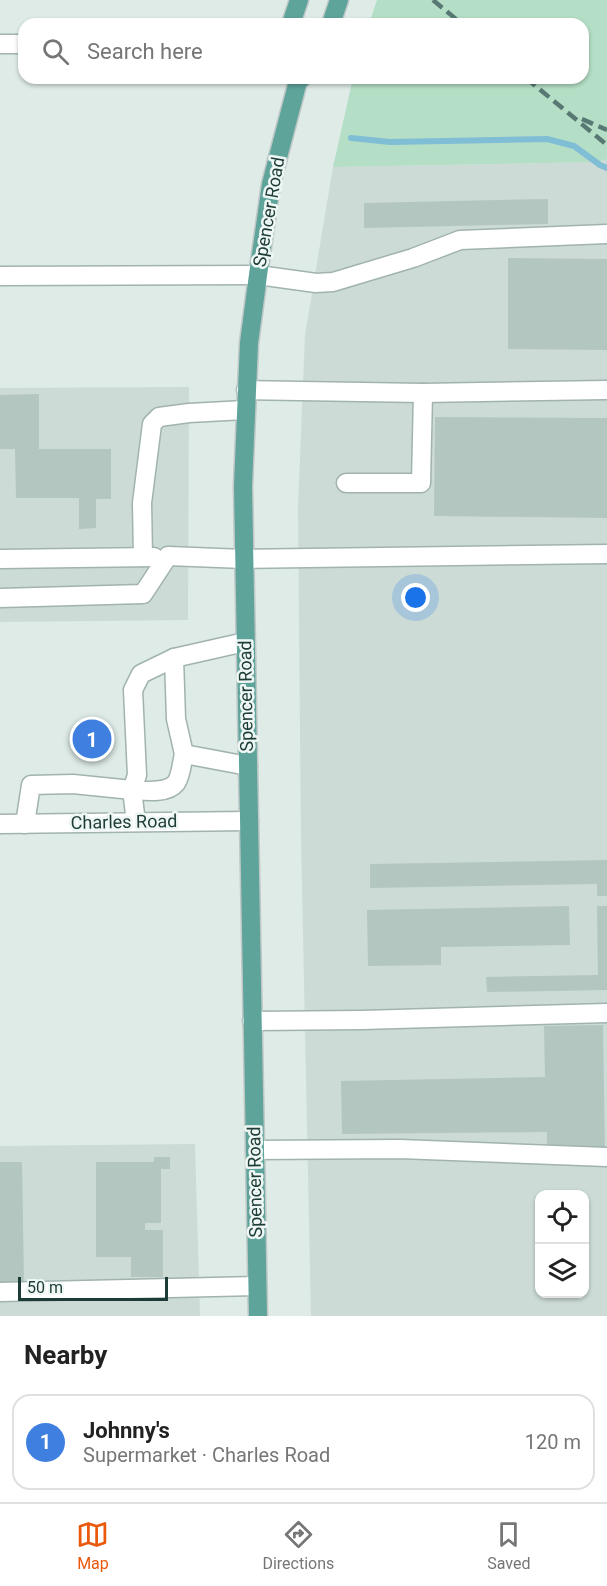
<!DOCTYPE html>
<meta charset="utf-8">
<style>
:root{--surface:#fff;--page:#f6f6f6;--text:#222;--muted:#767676;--line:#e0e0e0;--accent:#ea580c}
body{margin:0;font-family:Roboto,sans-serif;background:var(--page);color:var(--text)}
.controls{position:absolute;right:18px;bottom:18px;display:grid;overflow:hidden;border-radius:12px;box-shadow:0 2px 4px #0004}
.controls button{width:54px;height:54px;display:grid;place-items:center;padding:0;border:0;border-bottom:2px solid var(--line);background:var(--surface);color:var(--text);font:30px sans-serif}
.scale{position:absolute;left:18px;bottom:15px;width:150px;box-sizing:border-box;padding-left:6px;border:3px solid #1e3c37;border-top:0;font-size:16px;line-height:21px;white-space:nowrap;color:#1e3c37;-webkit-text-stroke:4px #eef7f4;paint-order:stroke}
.you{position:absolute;left:416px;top:598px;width:21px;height:21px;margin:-15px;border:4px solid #fff;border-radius:50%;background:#1a73e8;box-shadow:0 0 0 9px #1a73e833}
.badge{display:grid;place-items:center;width:39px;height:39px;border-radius:50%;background:var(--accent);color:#fff;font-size:20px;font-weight:700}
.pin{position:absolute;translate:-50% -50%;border:3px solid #fff;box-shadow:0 2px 6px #0006}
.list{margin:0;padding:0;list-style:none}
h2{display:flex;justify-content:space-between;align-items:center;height:78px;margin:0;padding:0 24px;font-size:26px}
h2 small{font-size:20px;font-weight:400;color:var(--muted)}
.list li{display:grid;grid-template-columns:39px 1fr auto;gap:18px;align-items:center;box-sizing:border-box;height:96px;margin:0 12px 12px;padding:0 12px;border:2px solid var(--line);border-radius:18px}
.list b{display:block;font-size:22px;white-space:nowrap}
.list p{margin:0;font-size:20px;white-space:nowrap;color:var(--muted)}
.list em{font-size:20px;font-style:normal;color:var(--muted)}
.icon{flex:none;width:33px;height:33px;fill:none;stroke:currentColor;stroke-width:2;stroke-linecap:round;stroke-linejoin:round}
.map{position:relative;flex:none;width:607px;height:1316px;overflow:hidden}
.search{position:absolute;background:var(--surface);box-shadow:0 2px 4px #0004;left:18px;right:18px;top:18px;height:66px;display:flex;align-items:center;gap:15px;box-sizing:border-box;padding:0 21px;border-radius:18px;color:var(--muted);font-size:22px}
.sheet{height:186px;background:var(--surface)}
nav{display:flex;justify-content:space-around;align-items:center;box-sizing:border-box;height:84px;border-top:2px solid var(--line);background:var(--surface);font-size:16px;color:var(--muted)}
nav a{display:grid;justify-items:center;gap:3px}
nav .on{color:var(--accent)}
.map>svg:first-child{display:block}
.built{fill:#ccdbd6;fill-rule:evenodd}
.green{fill:#b4dec5}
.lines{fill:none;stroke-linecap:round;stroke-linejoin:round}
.stream{stroke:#80bed6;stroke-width:6}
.building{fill:#b3c6c0}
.minor-casing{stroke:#a1b3af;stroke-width:21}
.major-casing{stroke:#c0c8c7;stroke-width:21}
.minor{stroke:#fff;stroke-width:18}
.major{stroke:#5ea49b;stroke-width:18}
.rail{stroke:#587873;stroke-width:4.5;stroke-dasharray:12 6;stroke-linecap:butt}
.labels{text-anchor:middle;stroke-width:5;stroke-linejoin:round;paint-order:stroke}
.street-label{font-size:18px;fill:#1e3c37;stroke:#eef7f4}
</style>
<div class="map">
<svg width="607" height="1316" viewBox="0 0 607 1316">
<rect width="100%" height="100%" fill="#deebe7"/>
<!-- built -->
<g class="built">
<path d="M607,159V1316H311L301,838L298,507L305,335L333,167L598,162ZM540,1194H584V1294H540Z"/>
<path d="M189,387L188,620L0,622V388Z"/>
<path d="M195,1144L200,1316H0V1146Z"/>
</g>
<!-- green -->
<path class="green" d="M377,0H607V159L598,162L333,167L353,78H583V24H369Z"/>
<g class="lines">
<!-- stream -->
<path class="stream" d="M351,138L390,142L547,139L574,146L600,165L607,168"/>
</g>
<!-- building -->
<g class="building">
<path d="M548,199V224L364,228V203Z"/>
<path d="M508,258L607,259V350L508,349Z"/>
<path d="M39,394V449H111V499H96V528L79,529V498H16L15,449H0V395Z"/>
<path d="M435,417L607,418V518L434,516Z"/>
<path d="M607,860V896H597V884L370,888V864Z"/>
<path d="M569,906L570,945L441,947V965L368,966L367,910Z"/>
<path d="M597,906H607V990L487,992L486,977L598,975Z"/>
<path d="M603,1025L605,1152L547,1153V1132L342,1134L341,1081L545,1077L544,1026Z"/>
<path d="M154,1157H170V1169H161V1223H145V1230H163V1277H131V1257H96V1162H154Z"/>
<path d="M0,1162H22L24,1286H0Z"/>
</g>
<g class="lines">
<!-- minor casing -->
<g class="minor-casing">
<g id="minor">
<path d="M0,44H24"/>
<path d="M0,276L258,275L316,283L333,282L413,258L460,240L607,234"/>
<path d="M246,390L423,393L607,390"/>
<path d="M346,483H421L423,393"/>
<path d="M143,557L142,503L152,424L159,417L189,413L245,410"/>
<path d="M0,559L154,557"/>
<path d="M0,598L143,594L168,556L244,559L607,554"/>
<path d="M245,642L174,658L176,719L184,754L248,766"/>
<path d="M174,658L141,674L133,690L137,775L132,790C145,791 167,794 176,783C181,776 182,762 184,754"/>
<path d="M0,824L249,821"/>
<path d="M25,824L31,785L73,784L132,790L136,822"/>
<path d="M252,1021L362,1020L607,1013"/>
<path d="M255,1150L400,1149L607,1157"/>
<path d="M0,1292L257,1286"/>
</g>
</g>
<!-- major casing -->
<g class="major-casing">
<g id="major">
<path d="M291,24L299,0"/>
<path d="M331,24L339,0"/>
<path d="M258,1316L243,486L249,343L258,275L271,184L298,81L302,78"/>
</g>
</g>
<!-- minor -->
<use href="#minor" class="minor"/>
<!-- major -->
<use href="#major" class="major"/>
<!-- rail -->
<g class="rail">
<path d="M433,0L462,24"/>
<path d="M526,78L607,145"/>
<path d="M582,119L607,130"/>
</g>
</g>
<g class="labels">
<!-- street labels -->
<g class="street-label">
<text transform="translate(269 212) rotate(-80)" y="6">Spencer Road</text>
<text transform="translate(246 696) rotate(-91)" y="6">Spencer Road</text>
<text transform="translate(124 822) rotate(-1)" y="6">Charles Road</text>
<text transform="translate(255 1182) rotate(-91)" y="6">Spencer Road</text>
</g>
</g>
</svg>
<div class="controls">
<button><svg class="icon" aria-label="locate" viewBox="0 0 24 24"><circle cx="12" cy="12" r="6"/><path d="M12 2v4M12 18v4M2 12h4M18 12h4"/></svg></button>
<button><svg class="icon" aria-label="layers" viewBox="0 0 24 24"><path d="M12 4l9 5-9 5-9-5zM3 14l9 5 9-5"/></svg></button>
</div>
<div class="scale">50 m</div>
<div class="you"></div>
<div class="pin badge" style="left:92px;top:739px;background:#3f7fe0">1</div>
<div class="search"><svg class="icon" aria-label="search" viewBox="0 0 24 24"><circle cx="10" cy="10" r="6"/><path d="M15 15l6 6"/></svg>Search here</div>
</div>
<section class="sheet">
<h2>Nearby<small></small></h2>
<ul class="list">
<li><span class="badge" style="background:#3f7fe0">1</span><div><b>Johnny's</b><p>Supermarket · Charles Road</p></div><em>120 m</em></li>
</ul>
</section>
<nav>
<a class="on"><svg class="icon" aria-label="map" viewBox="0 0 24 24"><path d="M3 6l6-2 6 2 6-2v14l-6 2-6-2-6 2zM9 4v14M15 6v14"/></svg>Map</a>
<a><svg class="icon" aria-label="directions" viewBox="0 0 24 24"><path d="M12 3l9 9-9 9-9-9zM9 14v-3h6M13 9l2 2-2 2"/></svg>Directions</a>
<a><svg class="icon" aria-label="saved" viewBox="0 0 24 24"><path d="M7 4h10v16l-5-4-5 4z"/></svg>Saved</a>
</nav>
